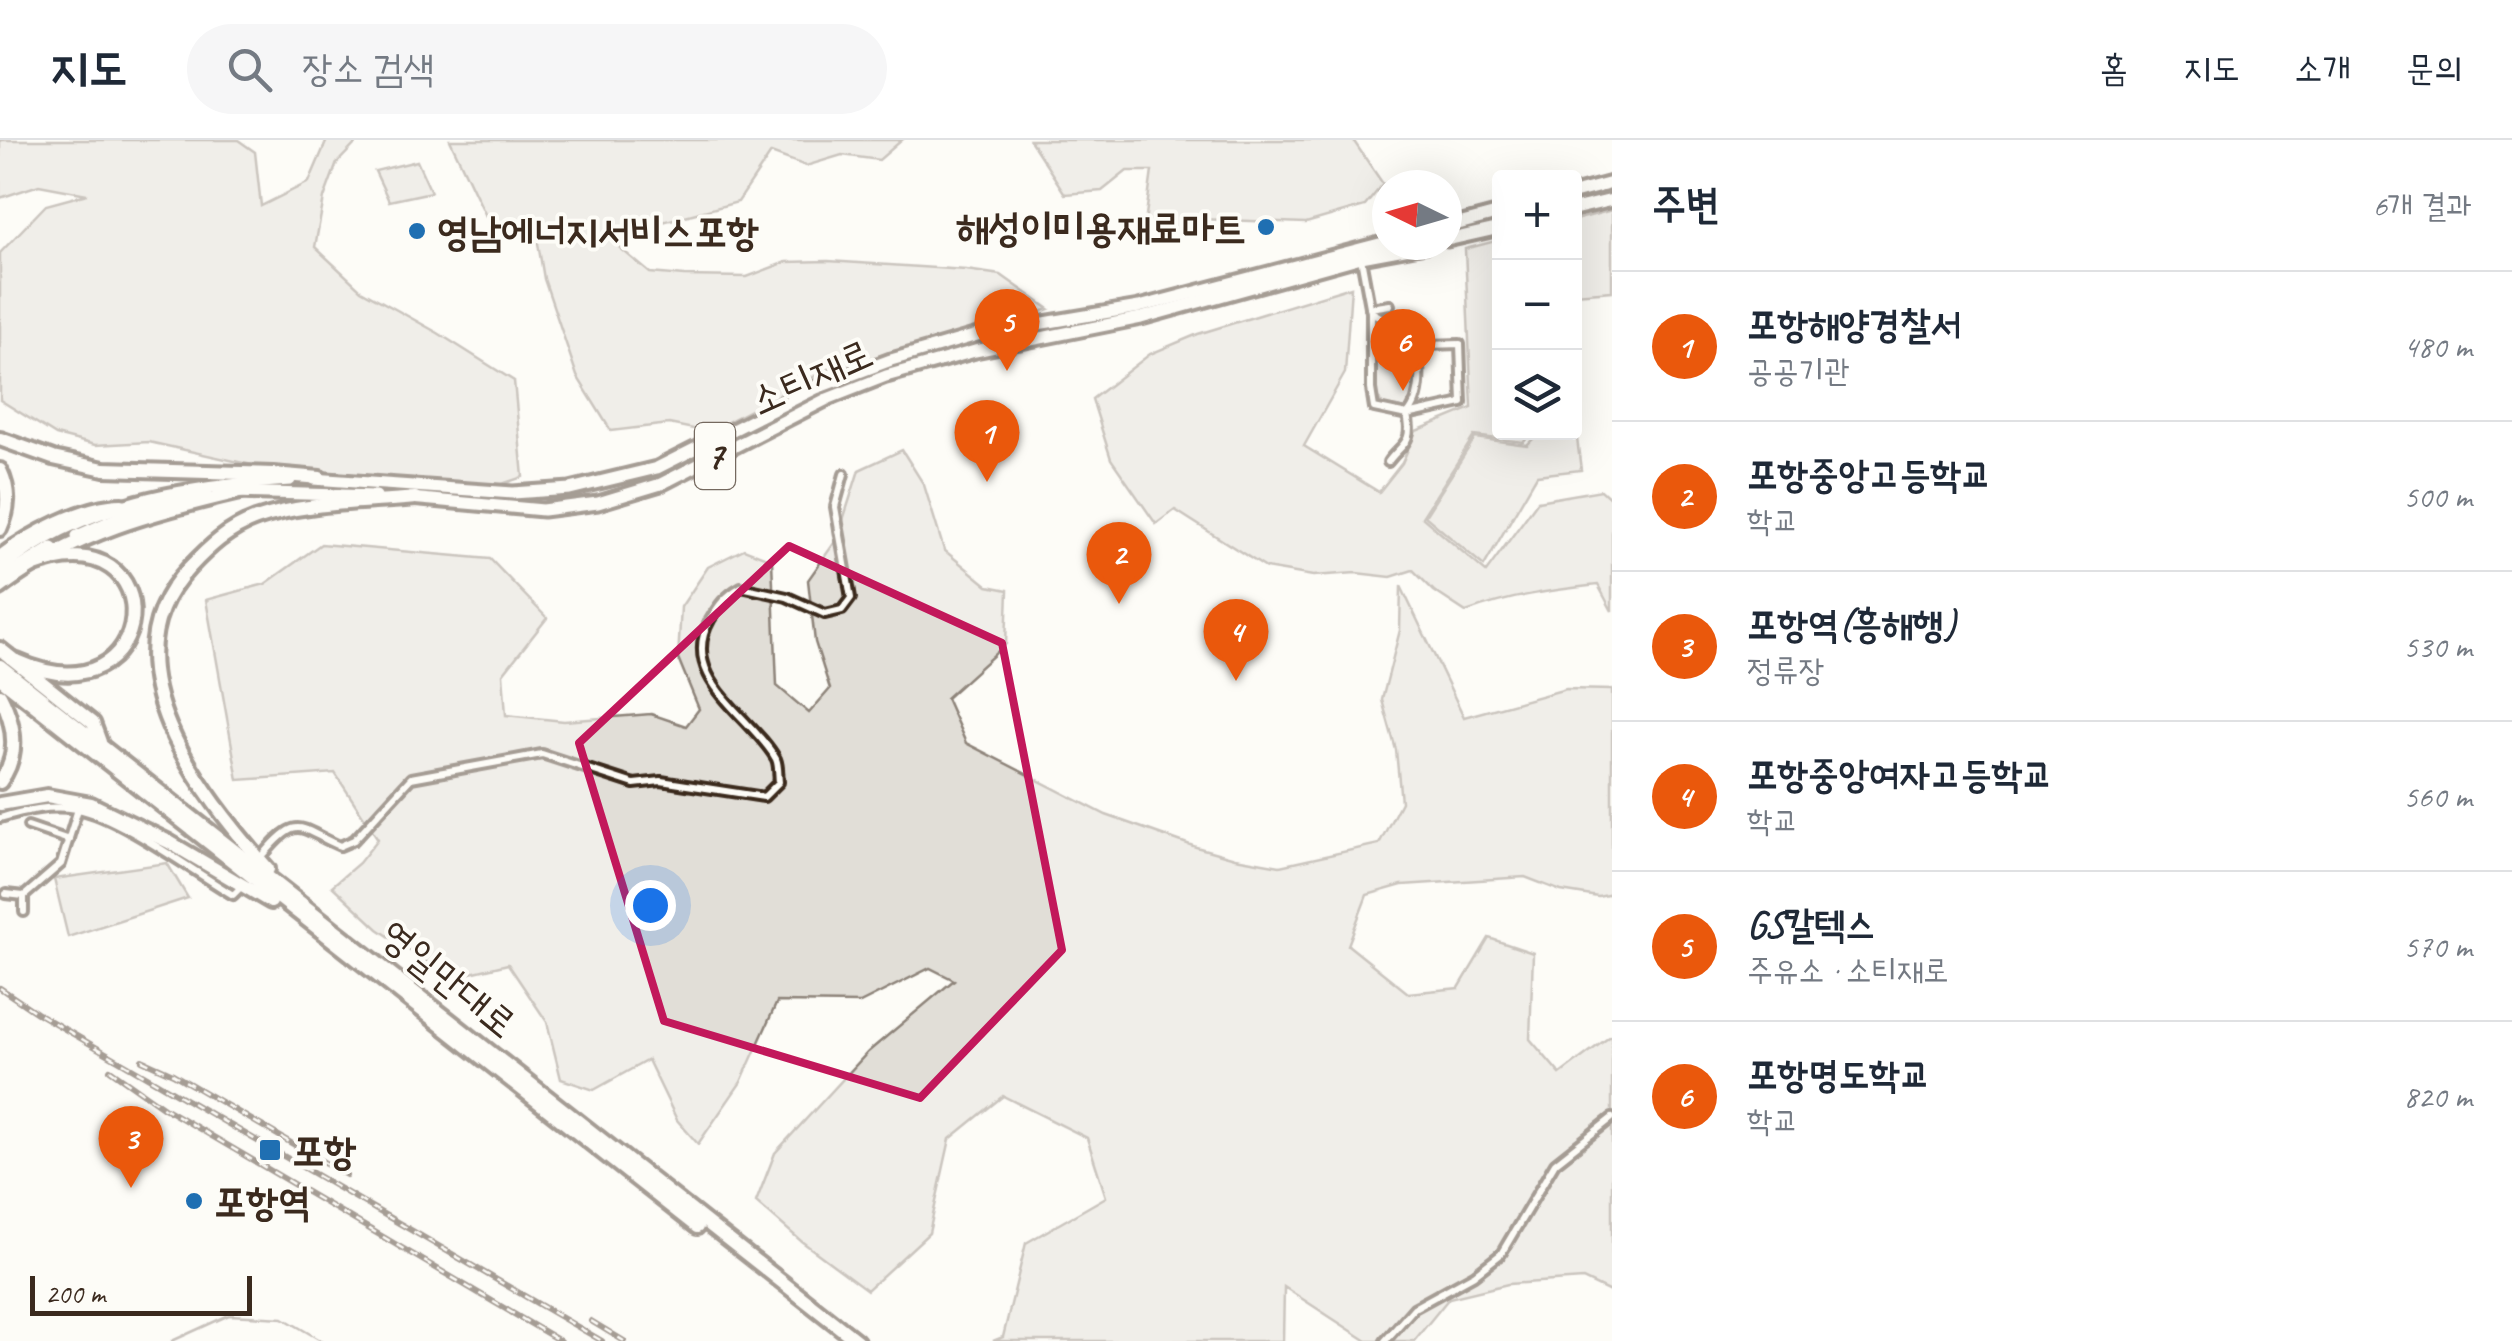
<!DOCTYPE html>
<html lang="ko">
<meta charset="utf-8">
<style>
:root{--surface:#fff;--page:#f6f6f7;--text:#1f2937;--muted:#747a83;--line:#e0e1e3;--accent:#ea580c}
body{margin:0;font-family:Caveat,"Poor Story",sans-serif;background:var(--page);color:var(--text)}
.controls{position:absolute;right:30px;top:30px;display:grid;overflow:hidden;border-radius:10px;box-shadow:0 10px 40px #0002}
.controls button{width:90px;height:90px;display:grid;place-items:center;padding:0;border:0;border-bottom:2px solid var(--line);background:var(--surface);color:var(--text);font:50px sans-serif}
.compass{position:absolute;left:1372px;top:30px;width:90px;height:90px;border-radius:50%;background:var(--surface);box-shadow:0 10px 40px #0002;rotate:275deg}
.scale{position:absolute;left:30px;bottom:25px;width:222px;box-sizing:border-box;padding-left:10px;border:5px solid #3b2a1e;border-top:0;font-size:28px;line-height:35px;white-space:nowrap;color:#3b2a1e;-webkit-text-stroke:8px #fdfcf7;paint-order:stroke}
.you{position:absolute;left:650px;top:765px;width:35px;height:35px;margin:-25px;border:8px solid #fff;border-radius:50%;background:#1a73e8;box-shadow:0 0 0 15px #1a73e833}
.badge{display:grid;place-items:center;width:65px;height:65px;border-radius:50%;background:var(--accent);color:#fff;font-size:32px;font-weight:700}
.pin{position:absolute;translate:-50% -82px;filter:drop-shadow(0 2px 5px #0008)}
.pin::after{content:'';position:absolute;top:52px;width:35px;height:30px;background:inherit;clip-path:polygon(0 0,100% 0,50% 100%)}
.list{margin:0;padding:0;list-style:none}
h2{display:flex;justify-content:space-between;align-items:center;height:130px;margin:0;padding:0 40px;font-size:42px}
h2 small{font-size:32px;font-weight:400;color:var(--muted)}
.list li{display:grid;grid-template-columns:65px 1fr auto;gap:30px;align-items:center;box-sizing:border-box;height:150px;padding:0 40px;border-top:2px solid var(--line)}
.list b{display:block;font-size:38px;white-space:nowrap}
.list p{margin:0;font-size:32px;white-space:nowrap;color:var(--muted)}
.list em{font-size:32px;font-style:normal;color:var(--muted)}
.icon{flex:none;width:55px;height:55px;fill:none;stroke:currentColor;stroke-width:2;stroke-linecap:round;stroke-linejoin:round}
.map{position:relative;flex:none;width:1612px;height:1201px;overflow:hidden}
header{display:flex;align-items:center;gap:60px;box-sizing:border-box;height:140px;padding:0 50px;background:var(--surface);border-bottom:2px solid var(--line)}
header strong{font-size:48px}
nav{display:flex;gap:55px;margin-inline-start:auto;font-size:35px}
.search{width:700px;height:90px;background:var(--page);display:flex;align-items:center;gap:25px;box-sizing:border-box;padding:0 35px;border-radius:55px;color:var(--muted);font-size:38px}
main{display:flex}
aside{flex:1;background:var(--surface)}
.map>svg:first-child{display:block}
.green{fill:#e1ded7;stroke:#8e847a;stroke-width:2.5}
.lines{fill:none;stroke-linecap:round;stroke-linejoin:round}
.stream{stroke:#887d74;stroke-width:2.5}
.street-casing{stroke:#3b2a1e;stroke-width:14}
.primary-casing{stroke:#3b2a1e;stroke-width:19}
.highway-casing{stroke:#3b2a1e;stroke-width:20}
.street{stroke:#fdfcf7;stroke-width:6}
.primary{stroke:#fdfcf7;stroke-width:11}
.highway{stroke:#fdfcf7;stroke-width:12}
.rail-casing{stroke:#3b2a1e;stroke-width:6}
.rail{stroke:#fdfcf7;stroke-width:2.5;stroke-dasharray:8;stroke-linecap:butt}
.marked{fill:none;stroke:#c2185b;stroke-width:8;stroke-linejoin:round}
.poi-dot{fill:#1f6fb2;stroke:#fdfcf7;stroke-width:4}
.labels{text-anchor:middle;stroke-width:8;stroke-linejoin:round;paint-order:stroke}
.shield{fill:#fdfcf7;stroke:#75695f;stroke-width:2.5}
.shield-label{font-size:38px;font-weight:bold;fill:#3b2a1e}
.poi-label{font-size:40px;font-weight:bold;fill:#3b2a1e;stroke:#fdfcf7;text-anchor:start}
.street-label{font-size:40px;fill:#3b2a1e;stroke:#fdfcf7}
</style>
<header>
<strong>지도</strong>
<div class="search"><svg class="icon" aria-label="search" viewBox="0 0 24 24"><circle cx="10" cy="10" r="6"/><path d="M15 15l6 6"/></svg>장소 검색</div>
<nav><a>홈</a><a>지도</a><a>소개</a><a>문의</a></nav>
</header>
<main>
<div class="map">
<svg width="1612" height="1201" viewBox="0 0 1612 1201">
<rect width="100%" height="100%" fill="#fdfcf7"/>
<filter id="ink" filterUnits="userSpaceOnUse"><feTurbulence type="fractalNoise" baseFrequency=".01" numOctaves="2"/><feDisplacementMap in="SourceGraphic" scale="20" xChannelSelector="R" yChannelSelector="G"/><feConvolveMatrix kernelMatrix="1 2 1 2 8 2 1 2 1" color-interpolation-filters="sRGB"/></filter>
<g filter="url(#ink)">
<!-- green -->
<g class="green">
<path d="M0,0H238L255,12L261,66L309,42L327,0H359L337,23L324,58L315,107L361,150L438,193L514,241L523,337L490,348L293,334L149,302L95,305L56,295L0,260V113L46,65L87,54L39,45L0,58Z"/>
<path d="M450,0H902L879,20L842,15L806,26L771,13L738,62L655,84L620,108L650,133L684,136L747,137L786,122L828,121L966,130L1001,135L1049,169L885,228L833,227L708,292L669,284L611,291L577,236L544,139L538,103L486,76Z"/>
<path d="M1030,0H1353L1383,44L1365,66L1306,83L1200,79L1170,92L1144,90L1152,31H1127L1102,51L1065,54Z"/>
<path d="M417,21L431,52L389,61L375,31Z"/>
<path d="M1612,70V151L1575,154V80Z"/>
<path d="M1499,100L1500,292L1531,293L1523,302L1474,296L1422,377L1486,432L1538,361L1601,350L1612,360V471L1598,445C1552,450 1510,456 1466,472L1434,451L1413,430L1391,437L1356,433L1313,436L1266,428L1175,370L1156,384L1111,319L1092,259L1150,214L1198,194L1351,147L1345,233L1304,306L1379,352L1402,323L1416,291L1472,268L1465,109Z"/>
<path d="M1393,192L1400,193L1412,205L1415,247L1410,265L1398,272L1385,269L1377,256L1374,205L1383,194Z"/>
<path d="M1575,283L1581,330L1537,335L1484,426L1425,376L1475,298L1527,305L1539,293L1574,292Z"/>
<path d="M902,310L924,345L944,410L988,446L1008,450L1006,504L946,558L966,603L1106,675L1196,707L1235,718L1280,726L1379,704L1401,662L1396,610L1382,560L1400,490L1401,446L1464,577L1566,549L1612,550V754L1598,757L1561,751L1525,737L1402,745L1367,755L1348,805L1408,853L1459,848L1489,798L1533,813L1530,899L1560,934L1612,895V1153L1583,1139L1508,1144L1449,1158L1414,1201H1367L1284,1147L1283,1201H993L1003,1197L1026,1103L1106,1057L1087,998L1003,956L950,999L929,1093L867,1150L801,1101L756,1062L775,1013L868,912L954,840L930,828L860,863L777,862L741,942L698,1004L677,980L648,920L594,950L561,939L547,882L508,824L450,838L378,789L332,746L359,723L378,699L335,633L238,640L206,460L265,444L321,404L490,419L547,478L503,534L506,575L564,581L651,574L686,586L699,569L678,518L681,467L708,427L744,409L772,420L777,546L809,573L830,549L815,502L808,440L837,399L859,330Z"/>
<path d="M167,723L188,758L68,797L54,739Z"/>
</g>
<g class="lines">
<!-- stream -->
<path class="stream" d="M172,1201L229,1175L283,1178L322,1201"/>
<!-- street casing -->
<g class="street-casing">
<g id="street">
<path d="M1361,118L1371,172V249L1374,268L1407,275C1425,256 1419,220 1416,196L1371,172"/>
<path d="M1370,168L1390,165"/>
<path d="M1388,322C1401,304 1414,304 1407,275L1462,263L1460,204L1427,205L1416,196"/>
<path d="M0,678C26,670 50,665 77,669C119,676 194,732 233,755L240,748"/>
<path d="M28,686L69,700"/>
<path d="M265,713C299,673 299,689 340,706L354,700L411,638L542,614L634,644L661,641L764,657L779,642C778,635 779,626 776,619C753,577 677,538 710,480C719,465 725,456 741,447L787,457L825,474L842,470L851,458L835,367L844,334"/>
<path d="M6,754L24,756L61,724L78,669"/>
<path d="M24,756V772"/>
<path d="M1385,1201L1414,1168L1474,1135L1501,1114L1555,1023L1612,978"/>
</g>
</g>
<!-- primary casing -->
<g class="primary-casing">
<g id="primary">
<path d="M1574,53L1612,43"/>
<path d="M1574,69L1612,60"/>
<path d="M1447,87L1500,73"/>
<path d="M1447,100L1500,88"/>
<path d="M313,339L513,353L570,349L657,328L816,248L891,220L984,193L1139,167L1387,102"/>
<path d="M235,352L376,356"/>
<path d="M410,358L543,370L598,363L661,344L827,259L886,236L975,211L1141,178L1361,117L1426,105"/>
<path d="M77,396L136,370L207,355"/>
<path d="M0,430C82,362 187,346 290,340"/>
<path d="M0,440L52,408"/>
</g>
</g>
<!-- highway casing -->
<g class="highway-casing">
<g id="highway">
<path d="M0,299L53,318L104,329L273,334L320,338"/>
<path d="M0,330C10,351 9,369 0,389"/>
<path d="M0,417C29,395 85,365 122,365"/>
<path d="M0,448C73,393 157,371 244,351"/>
<path d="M0,509L93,583L100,602"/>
<path d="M17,521C162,586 175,372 32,426"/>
<path d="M0,526L857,1201"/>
<path d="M0,538L697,1087"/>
<path d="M0,555C15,584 20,615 0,642"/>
<path d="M0,664L47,656L91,664L169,702L271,762"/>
<path d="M268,729C201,653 98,524 189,428C209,407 228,389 256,379C306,362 363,363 415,358"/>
</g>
</g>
<!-- street -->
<use href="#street" class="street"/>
<!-- primary -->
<use href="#primary" class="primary"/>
<!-- highway -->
<use href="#highway" class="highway"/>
<!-- rail casing -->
<g class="rail-casing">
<g id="rail">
<path d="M0,848L37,873L602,1201"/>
<path d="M142,920L173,934L346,1035"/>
<path d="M110,930L164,968L560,1201"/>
<path d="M591,1181L624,1201"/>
</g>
</g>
<!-- rail -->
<use href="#rail" class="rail"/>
</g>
</g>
<!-- marked area -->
<path d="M0 0H1612V1201H0ZM789,406L1002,503L1062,810L920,958L664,881L579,603Z" fill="#fdfcf7" fill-opacity=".55" fill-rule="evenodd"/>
<path class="marked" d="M789,406L1002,503L1062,810L920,958L664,881L579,603Z"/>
<!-- markers -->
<g class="poi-dot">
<circle cx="1266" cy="87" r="10"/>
<circle cx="417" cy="91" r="10"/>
<rect x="258" y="998" width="24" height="24" rx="5"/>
<circle cx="194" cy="1061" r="10"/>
</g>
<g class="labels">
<!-- shield labels -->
<rect class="shield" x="695" y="283" width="40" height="66" rx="8"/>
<g class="shield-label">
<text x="715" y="329">7</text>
</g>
<!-- poi labels -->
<g class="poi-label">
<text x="1246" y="101" text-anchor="end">해성이미용재료마트</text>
<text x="437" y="105">영남에너지서비스포항</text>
<text x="292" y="1024">포항</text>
<text x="214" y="1075">포항역</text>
</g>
<!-- street labels -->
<g class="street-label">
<text transform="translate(811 236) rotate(-24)" y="14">소티재로</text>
<text transform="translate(449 838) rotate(39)" y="14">영일만대로</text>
</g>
</g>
</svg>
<div class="controls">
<button>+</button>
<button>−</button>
<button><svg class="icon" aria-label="layers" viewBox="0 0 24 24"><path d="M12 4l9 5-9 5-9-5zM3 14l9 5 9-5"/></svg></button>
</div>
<svg class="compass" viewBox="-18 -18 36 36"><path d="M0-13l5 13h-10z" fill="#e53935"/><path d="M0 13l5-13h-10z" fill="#747a83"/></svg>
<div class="scale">200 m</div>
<div class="you"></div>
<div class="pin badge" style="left:987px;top:342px">1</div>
<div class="pin badge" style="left:1119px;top:464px">2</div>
<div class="pin badge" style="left:131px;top:1048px">3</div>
<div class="pin badge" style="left:1236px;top:541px">4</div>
<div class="pin badge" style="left:1007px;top:231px">5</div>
<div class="pin badge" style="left:1403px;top:251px">6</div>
</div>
<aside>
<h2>주변<small>6개 결과</small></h2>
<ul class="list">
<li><span class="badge">1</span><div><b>포항해양경찰서</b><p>공공기관</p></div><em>480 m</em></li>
<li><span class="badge">2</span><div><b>포항중앙고등학교</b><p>학교</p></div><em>500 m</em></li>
<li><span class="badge">3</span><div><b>포항역(흥해행)</b><p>정류장</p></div><em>530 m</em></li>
<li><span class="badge">4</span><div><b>포항중앙여자고등학교</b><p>학교</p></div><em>560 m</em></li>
<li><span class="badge">5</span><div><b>GS칼텍스</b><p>주유소 · 소티재로</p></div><em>570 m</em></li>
<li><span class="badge">6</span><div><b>포항명도학교</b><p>학교</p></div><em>820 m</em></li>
</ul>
</aside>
</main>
